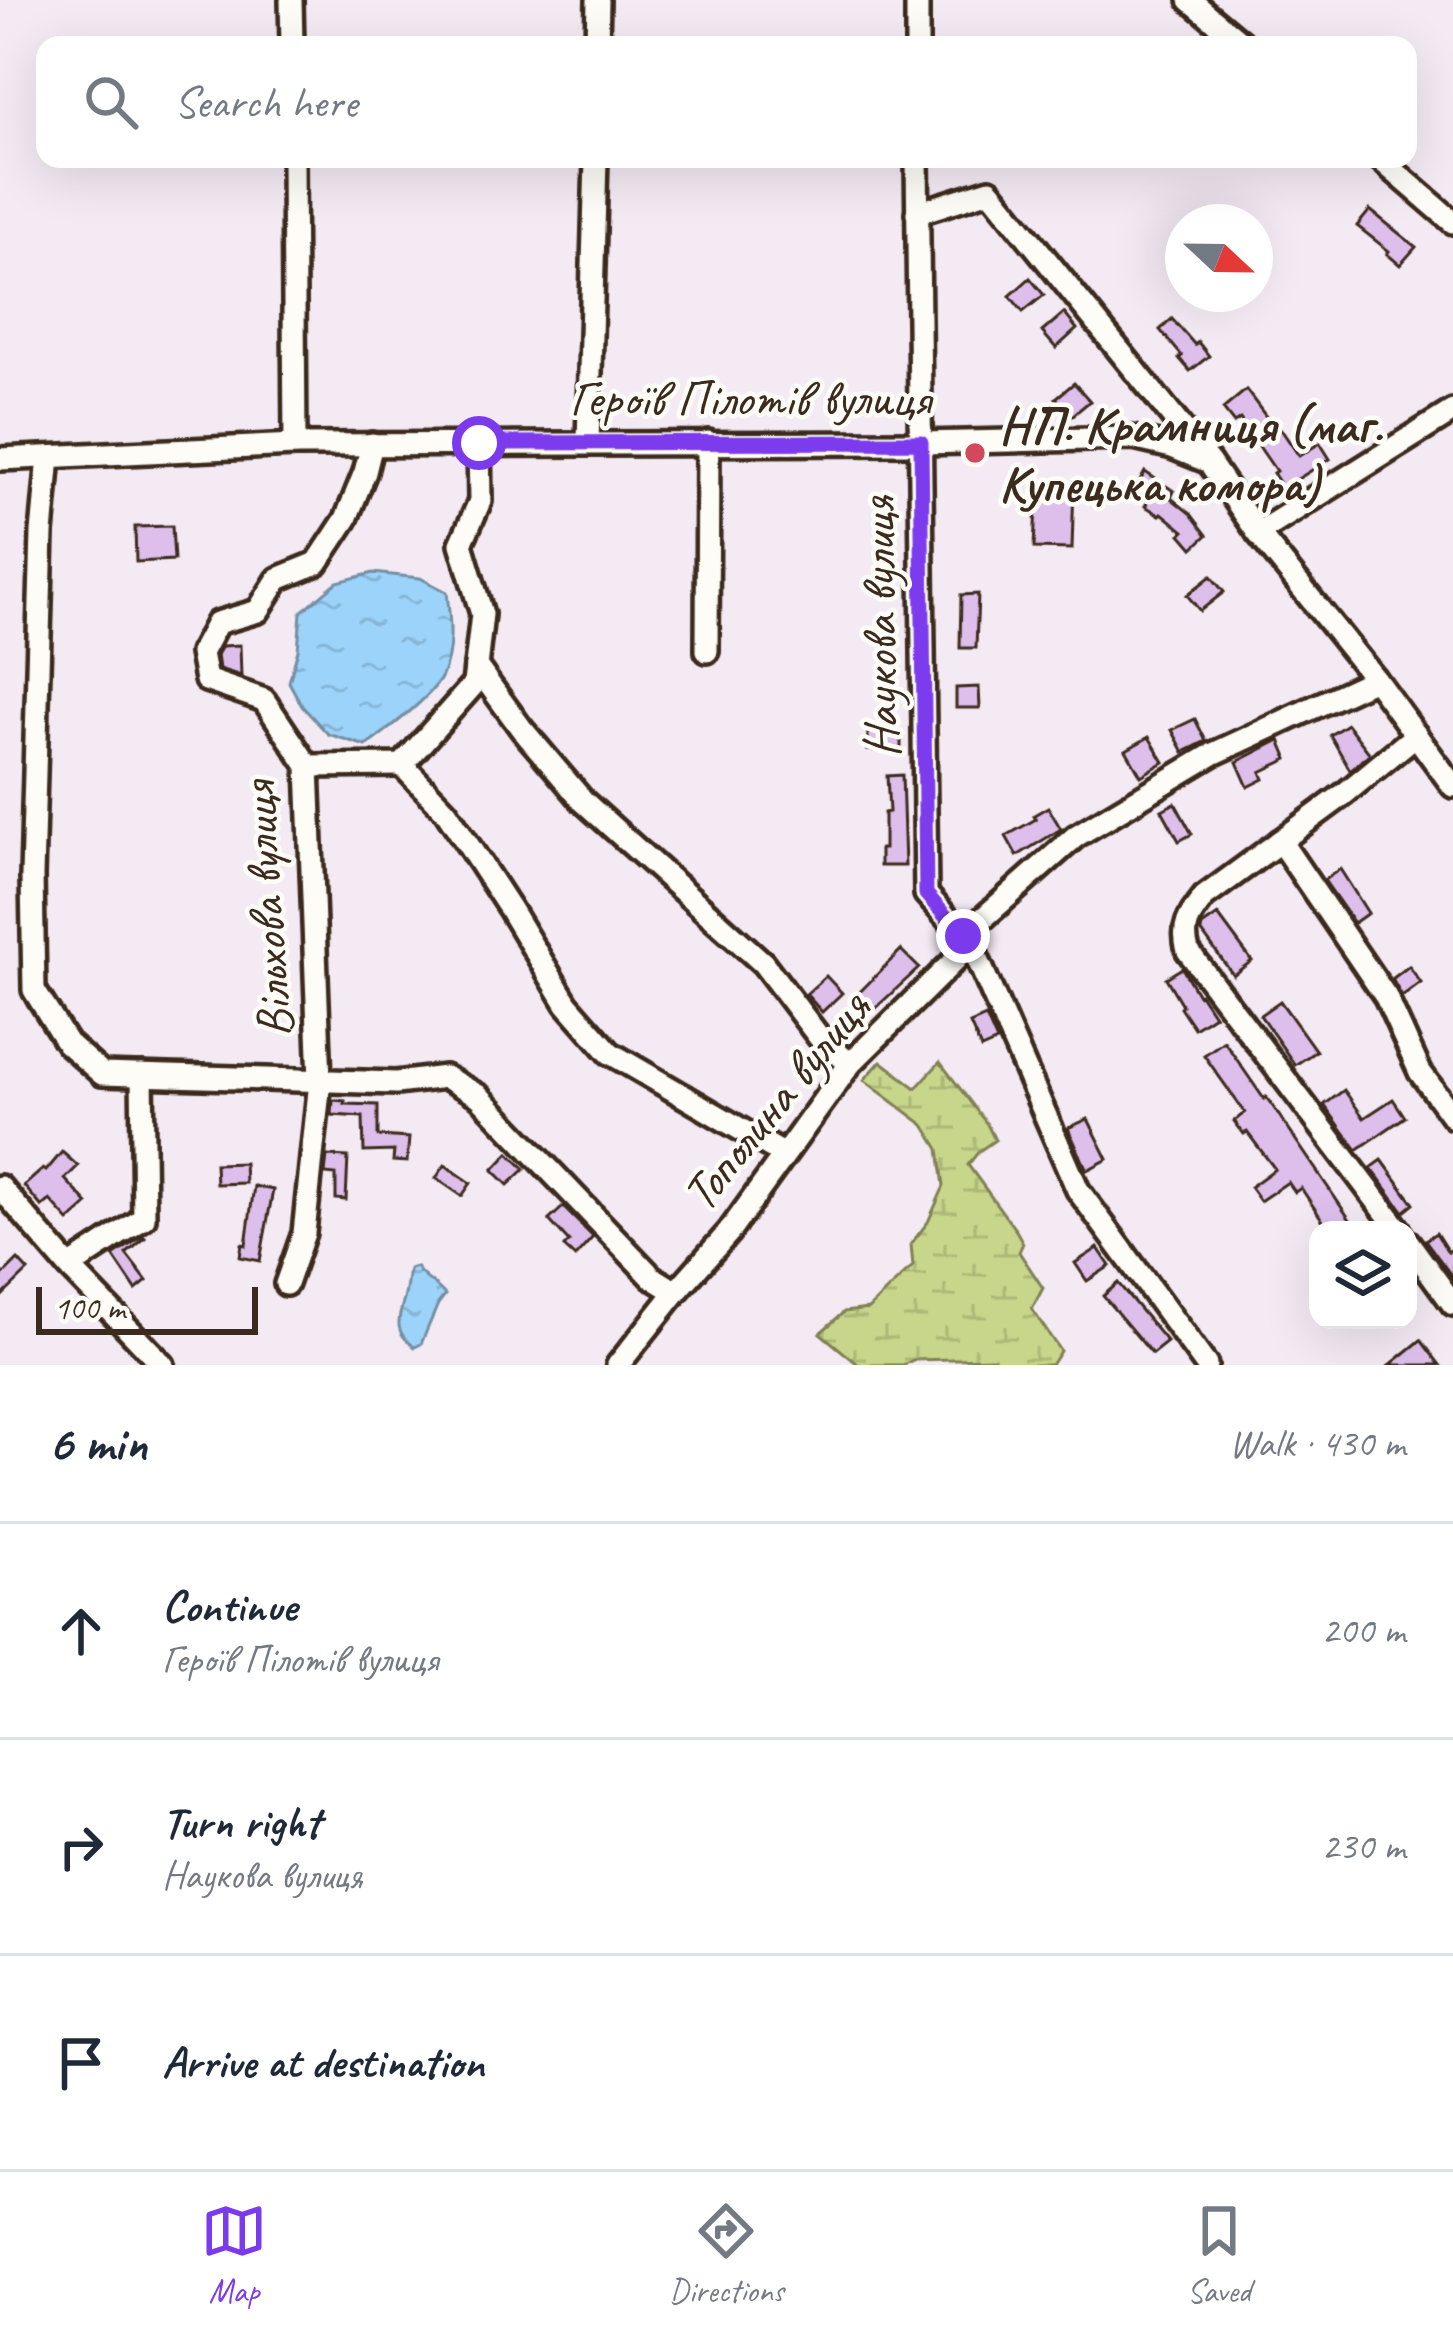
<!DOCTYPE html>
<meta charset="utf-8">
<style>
:root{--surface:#fff;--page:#f6f6f7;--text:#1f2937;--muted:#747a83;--line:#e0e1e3;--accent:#7c3aed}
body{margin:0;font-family:Caveat,sans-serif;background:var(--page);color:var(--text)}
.controls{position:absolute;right:36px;bottom:36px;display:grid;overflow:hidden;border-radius:24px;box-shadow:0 12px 48px #0002}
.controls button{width:108px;height:108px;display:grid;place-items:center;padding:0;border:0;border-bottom:3px solid var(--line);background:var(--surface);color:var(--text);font:60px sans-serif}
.compass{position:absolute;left:1165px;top:204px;width:108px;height:108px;border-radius:50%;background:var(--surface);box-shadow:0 12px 48px #0002;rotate:112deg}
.scale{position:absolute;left:36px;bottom:30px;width:222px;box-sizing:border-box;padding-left:12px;border:6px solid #3b2a1e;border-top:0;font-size:33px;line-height:42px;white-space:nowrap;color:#3b2a1e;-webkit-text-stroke:9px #fdfcf7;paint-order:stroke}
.stop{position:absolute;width:36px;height:36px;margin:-27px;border:9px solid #7c3aed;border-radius:50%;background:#fff}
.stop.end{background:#7c3aed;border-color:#fff;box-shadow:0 3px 12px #0008}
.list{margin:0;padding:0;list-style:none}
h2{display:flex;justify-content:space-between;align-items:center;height:156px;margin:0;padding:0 48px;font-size:51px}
h2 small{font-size:39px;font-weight:400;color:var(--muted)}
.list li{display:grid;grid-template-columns:78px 1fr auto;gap:36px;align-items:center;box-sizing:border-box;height:216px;padding:0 48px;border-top:3px solid var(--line)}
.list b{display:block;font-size:45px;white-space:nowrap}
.list p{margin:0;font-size:39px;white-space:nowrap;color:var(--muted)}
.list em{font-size:39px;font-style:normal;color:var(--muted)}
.icon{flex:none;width:66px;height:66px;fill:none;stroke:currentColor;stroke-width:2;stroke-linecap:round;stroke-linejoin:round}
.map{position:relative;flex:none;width:1453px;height:1365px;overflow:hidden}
.search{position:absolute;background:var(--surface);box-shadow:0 12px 48px #0002;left:36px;right:36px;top:36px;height:132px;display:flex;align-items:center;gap:30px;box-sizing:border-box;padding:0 42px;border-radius:24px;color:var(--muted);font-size:45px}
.sheet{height:804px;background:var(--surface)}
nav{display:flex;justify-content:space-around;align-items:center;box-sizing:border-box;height:168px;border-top:3px solid var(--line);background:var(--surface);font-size:33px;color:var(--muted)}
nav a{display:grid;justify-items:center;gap:6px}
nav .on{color:var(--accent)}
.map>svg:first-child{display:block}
.wetland{fill:url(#wetland-marsh);stroke:#818054;stroke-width:3}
.water{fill:url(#water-ripples);stroke:#758fa2;stroke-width:3}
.building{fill:#debfec;stroke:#3b2a1e;stroke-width:3}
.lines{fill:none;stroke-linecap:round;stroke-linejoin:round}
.minor-casing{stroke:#3b2a1e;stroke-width:30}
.minor{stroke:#fdfcf7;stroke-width:21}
.route{stroke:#7c3aed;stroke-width:15}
.poi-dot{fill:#d1495b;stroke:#fdfcf7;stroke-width:4.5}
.labels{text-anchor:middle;stroke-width:9;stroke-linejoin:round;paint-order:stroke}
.street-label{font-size:51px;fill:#3b2a1e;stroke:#fdfcf7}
.poi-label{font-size:51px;font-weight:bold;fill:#3b2a1e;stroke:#fdfcf7;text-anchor:start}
</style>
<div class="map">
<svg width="1453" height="1365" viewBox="0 0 1453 1365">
<defs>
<pattern id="wetland-marsh" width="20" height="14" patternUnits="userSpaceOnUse" patternTransform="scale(3)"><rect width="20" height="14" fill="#c7d68a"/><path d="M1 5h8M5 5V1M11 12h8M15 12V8" fill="none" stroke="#acb877"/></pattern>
<pattern id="water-ripples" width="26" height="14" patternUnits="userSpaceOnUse" patternTransform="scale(3)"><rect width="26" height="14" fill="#9bd3fa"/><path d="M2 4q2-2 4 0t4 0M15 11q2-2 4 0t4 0" fill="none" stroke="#86b5d6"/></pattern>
</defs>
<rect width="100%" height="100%" fill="#f4eaf4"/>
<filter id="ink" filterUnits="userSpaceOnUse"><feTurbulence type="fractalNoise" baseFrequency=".00833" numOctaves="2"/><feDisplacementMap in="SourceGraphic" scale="24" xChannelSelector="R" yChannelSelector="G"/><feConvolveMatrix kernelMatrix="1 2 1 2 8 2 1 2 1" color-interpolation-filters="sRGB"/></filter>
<g filter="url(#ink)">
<!-- wetland -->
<path class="wetland" d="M881,1061L916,1088L940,1062L987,1124L995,1140L979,1151L968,1165L1017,1232L1023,1243L1019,1252L1043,1288L1032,1309L1060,1351L1051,1365H995L994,1358L913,1360L903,1365H859L820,1333L844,1312L868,1309L913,1266L911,1244L928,1222L944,1186L939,1149L924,1125L864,1080Z"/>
<!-- water -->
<g class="water">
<path d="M373,573L420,578L447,592C450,620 454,650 442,676C432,697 385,732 366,746L328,734L302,706L289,682L298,650L301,612L337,582Z"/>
<path d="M416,1267C423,1279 437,1284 445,1295L438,1304L421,1344L415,1347C388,1328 402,1315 406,1290C407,1283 408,1276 409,1269Z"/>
</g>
<!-- building -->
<g class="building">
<path d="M1370,210L1416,247L1400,265L1387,254L1389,251L1357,226Z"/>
<path d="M1030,278L1044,295L1023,312L1010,296Z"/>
<path d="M1064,313L1077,329L1056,348L1042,332Z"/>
<path d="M1172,319L1195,345L1198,342L1209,356L1190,371L1179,358L1182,356L1160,330Z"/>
<path d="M1074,383L1090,401L1072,416L1056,398Z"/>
<path d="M1246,390L1270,422L1274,419L1299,456L1320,443L1330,459L1283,488L1273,473L1276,471L1240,419L1234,423L1223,409Z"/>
<path d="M1145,472L1174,491L1171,498L1191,514L1207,535L1193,548L1181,534L1184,531L1162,513L1160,515L1145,506L1150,498L1135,490Z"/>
<path d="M1037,483L1074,484L1072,549L1034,548Z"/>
<path d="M172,526L174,560L136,562L135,527Z"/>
<path d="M1211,576L1224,592L1200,611L1187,595Z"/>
<path d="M978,594L976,648H960L961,595Z"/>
<path d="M240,645L241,676L219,669L217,655L222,646Z"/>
<path d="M979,687L980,708H956V688Z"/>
<path d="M1195,719L1206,741L1184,752L1172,730Z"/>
<path d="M1347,724L1370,754L1350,770L1330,735Z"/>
<path d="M868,732L901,733V751L867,750Z"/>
<path d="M1149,737L1164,762L1141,776L1126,750Z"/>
<path d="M1280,740L1288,759L1261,772L1264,779L1248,787L1237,762Z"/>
<path d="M902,775L905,866H880V849H884V813L889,812L887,776Z"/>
<path d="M1175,803L1192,834L1179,841L1162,810Z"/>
<path d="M1048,807L1061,829L1017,856L1006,836L1036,819L1034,815Z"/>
<path d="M1340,869L1368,913L1354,923L1324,880Z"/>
<path d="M1218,915L1252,961L1233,975L1201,931L1202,926Z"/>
<path d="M901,950L919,968L869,1014L854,998Z"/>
<path d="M1409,966L1421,983L1402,997L1392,979Z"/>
<path d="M1182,968L1198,995L1200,994L1214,1015L1194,1028L1180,1007L1182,1005L1166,978Z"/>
<path d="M826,976L842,993L822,1012L806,994Z"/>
<path d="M1280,1001L1316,1051L1295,1065L1260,1015Z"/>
<path d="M986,1017L997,1042L981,1049L970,1024Z"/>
<path d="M1224,1041L1264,1099L1266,1097L1276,1111L1357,1230H1329L1301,1188L1295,1192L1288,1182L1260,1201L1250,1187L1275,1169L1247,1132L1244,1134L1234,1121L1245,1113L1204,1055Z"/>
<path d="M1344,1090L1364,1118L1393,1099L1405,1117L1357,1150L1324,1105Z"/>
<path d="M333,1100L345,1101V1104L378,1105V1136L409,1138L407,1162L393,1161L394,1151L364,1152L363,1117L332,1115Z"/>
<path d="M1088,1119L1108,1159L1087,1170L1068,1128Z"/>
<path d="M62,1152L78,1166L65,1179L88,1204L69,1221L50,1200L42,1207L24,1186L43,1169L46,1171Z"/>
<path d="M509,1153L525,1169L508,1185L493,1170Z"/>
<path d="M327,1156L348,1157L346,1200L336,1199V1175L325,1174Z"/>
<path d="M1382,1160L1414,1204L1404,1212L1371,1168Z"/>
<path d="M244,1163L245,1183L216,1184L215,1164Z"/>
<path d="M445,1165L471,1183L462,1196L436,1178Z"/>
<path d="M254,1186L273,1190L260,1261L240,1257L242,1244L246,1245Z"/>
<path d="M563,1207L593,1237L575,1257L564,1247L569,1242L549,1220Z"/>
<path d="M1436,1233L1448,1252L1453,1248V1278L1425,1240Z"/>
<path d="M143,1236L145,1238L126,1254L147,1281L136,1290L113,1256Z"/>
<path d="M1098,1248L1110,1266L1087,1281L1075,1263Z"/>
<path d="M18,1260L28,1271L0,1298V1278Z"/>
<path d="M1118,1283L1167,1342L1152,1354L1103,1296Z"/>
<path d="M1421,1340L1440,1365H1390Z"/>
</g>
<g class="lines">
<!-- minor casing -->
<g class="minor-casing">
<g id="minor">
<path d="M291,0L292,45"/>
<path d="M1190,0L1244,45"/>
<path d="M597,45L598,0"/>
<path d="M917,45V0"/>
<path d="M293,159L295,445"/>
<path d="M917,159L926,894L972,946L1078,1190L1206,1365"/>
<path d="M1380,159L1453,222"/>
<path d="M917,213L990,190L1209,462L1258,533L1375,679L1453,786"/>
<path d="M588,443L596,159"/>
<path d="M49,457L42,533L32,876L34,990L67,1043L102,1074L396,1083L445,1077L479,1096L652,1277L676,1292"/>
<path d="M0,459L295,445L921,443L1133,438L1172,447L1209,462"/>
<path d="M1258,533L1453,411"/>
<path d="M707,651L708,442"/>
<path d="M476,666L521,728L583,801L763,963L819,1037L850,1064"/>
<path d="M402,765L446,811L510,909L567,1004L610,1053L783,1154"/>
<path d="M308,766L402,765L474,684L482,614L461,544L480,501L479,443"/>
<path d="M1280,841L1386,997L1420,1072L1453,1117"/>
<path d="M0,1187L69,1267L163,1365"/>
<path d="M1399,1230L1188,951C1181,927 1189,916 1204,897L1343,795L1416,735"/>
<path d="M1408,1242L1453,1304"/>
<path d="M69,1267L144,1218L142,1075"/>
<path d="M286,1284L304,1233L320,1081L308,766L264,700L206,680L201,653L217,623L258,611L278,579L317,563L346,519L365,472L372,444"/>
<path d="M618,1365L676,1292L729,1232L850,1064L957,958L963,936L1076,836L1213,754L1375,679"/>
</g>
</g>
<!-- minor -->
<use href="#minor" class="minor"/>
</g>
</g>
<g class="lines" filter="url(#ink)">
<!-- route -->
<path class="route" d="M479,443L921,442L926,894L963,936"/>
</g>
<!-- markers -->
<circle class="poi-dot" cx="975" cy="453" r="12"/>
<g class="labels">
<!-- street labels -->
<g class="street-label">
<text x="750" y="415">Героїв Пілотів вулиця</text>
<text transform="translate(878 627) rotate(-91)" y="18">Наукова вулиця</text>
<text transform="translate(265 910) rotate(-94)" y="18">Вільхова вулиця</text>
<text transform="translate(775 1100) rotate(-51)" y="18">Тополина вулиця</text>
</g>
<!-- poi labels -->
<g class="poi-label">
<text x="999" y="442">НП. Крамниця (маг.<tspan x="999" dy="59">Купецька комора)</tspan></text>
</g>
</g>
</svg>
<div class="controls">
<button><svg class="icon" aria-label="layers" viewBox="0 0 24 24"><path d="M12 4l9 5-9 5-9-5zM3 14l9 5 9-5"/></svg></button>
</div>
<svg class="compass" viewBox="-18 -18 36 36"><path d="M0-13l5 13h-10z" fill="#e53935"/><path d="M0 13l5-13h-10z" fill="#747a83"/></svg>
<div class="scale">100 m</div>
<div class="stop" style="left:479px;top:443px"></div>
<div class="stop end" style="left:963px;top:936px"></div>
<div class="search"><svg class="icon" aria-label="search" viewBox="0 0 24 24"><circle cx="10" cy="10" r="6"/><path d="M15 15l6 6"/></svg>Search here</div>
</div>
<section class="sheet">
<h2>6 min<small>Walk · 430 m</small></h2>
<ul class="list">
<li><svg class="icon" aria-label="ahead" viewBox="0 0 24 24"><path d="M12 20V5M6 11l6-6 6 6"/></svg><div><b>Continue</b><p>Героїв Пілотів вулиця</p></div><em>200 m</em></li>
<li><svg class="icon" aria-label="right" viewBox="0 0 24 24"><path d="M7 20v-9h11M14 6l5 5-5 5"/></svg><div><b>Turn right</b><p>Наукова вулиця</p></div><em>230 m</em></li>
<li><svg class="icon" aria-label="arrive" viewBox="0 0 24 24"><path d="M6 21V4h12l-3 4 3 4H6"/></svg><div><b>Arrive at destination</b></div></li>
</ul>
</section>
<nav>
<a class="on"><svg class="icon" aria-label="map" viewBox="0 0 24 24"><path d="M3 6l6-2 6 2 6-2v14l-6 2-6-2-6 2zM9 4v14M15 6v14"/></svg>Map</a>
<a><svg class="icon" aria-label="directions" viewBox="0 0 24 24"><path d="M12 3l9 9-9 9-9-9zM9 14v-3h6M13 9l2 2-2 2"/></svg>Directions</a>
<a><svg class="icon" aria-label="saved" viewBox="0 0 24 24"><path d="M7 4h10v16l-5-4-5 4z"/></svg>Saved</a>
</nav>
